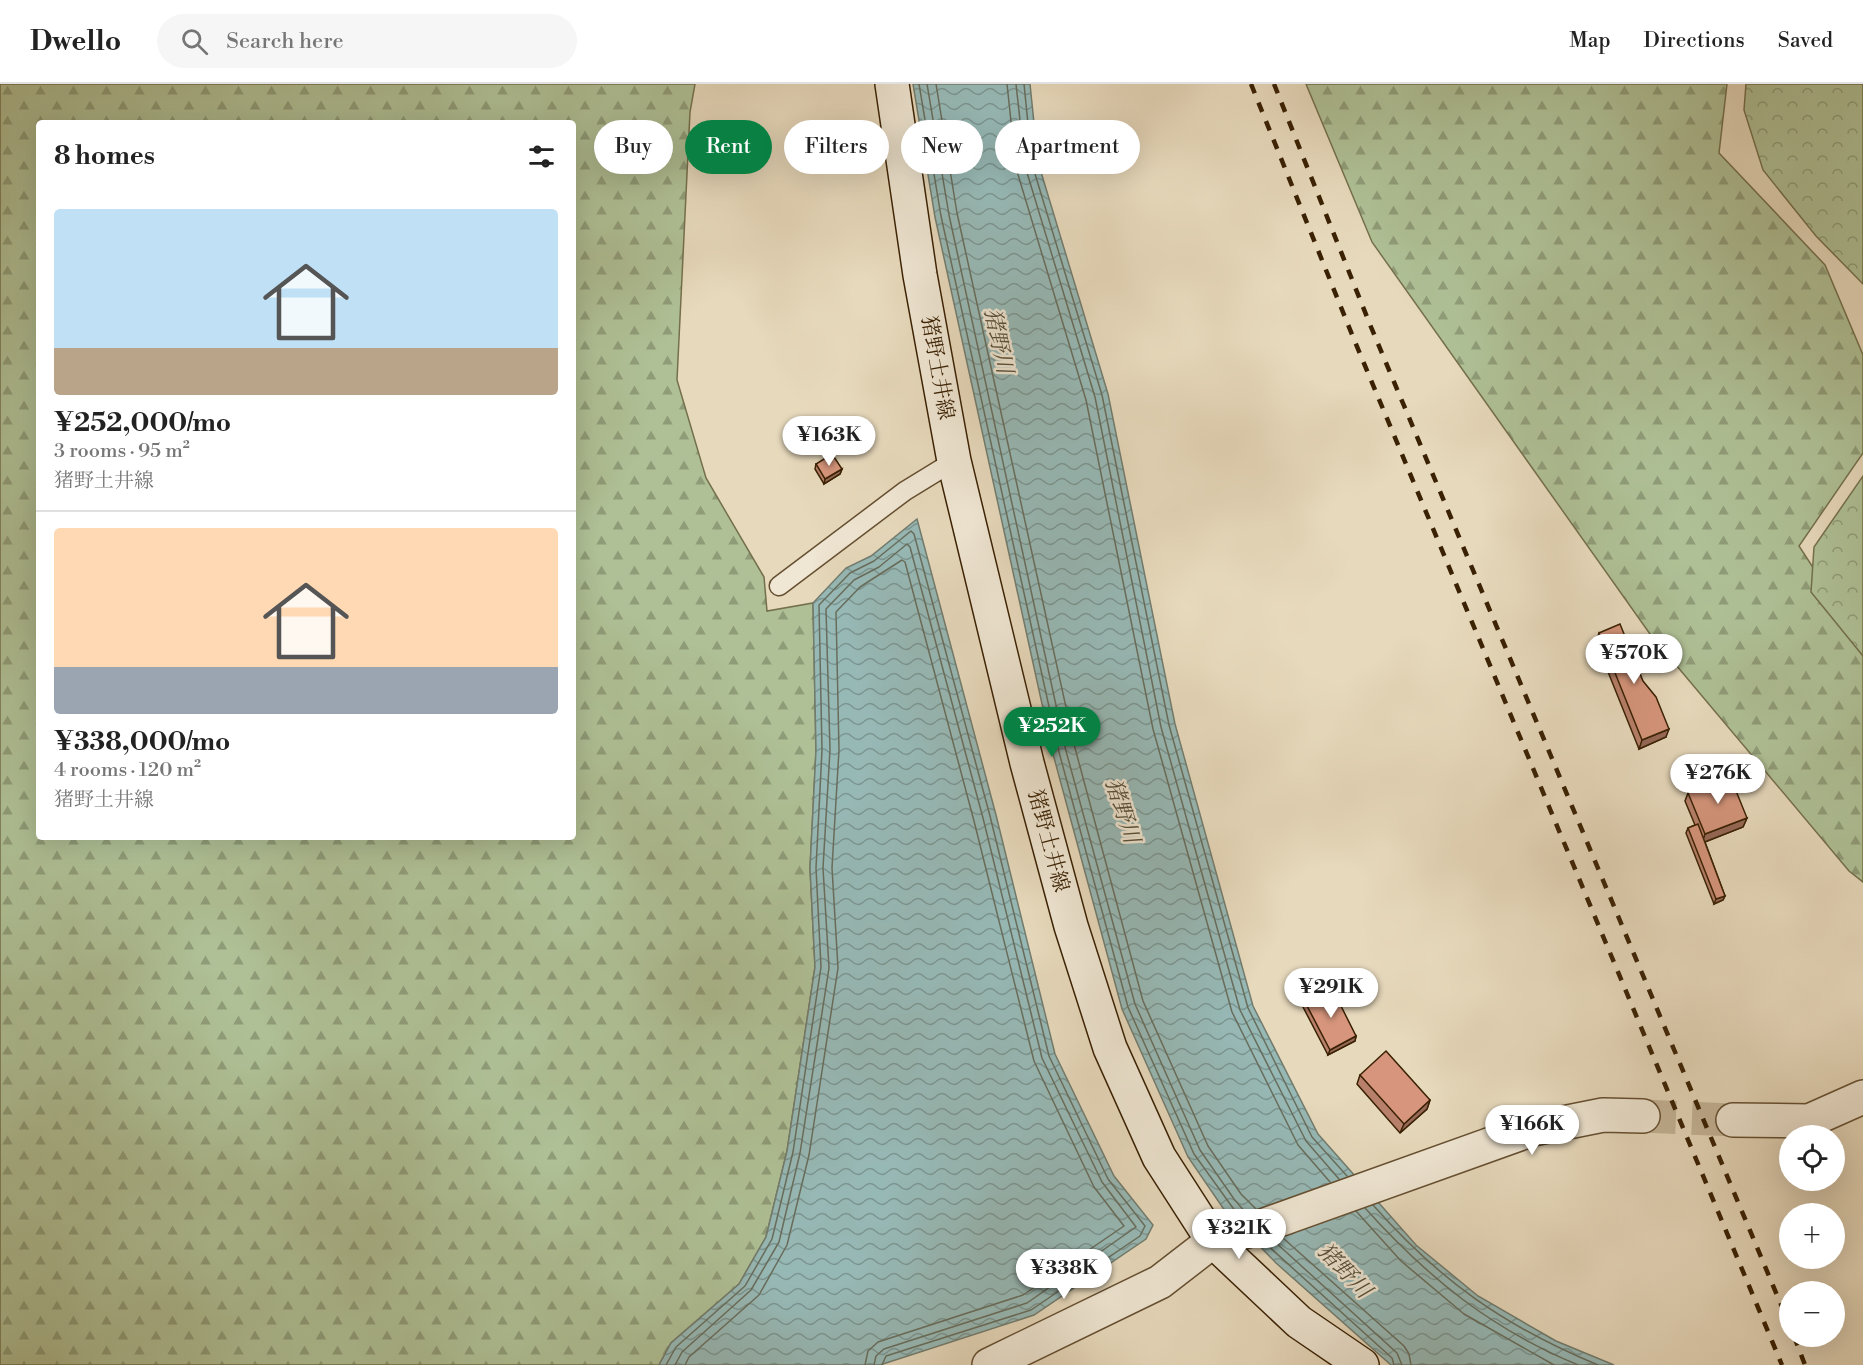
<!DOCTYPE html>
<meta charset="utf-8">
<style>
:root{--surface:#fff;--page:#f6f6f6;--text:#222;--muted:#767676;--line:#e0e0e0;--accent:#0b8043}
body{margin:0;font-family:"Libre Bodoni","Noto Serif JP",serif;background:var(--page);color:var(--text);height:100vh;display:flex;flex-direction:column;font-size:22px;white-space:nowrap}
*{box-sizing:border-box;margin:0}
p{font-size:20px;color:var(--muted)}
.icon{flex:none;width:33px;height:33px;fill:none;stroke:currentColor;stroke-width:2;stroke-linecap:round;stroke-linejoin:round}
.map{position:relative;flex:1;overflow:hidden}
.details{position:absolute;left:36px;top:36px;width:540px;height:720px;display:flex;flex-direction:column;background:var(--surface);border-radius:6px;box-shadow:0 6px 24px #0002}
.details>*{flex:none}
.top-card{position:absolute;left:594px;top:36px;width:570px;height:54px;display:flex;gap:12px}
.buttons{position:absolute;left:1779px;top:1041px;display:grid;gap:12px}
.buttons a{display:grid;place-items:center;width:66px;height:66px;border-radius:50%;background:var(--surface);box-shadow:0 6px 24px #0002;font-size:30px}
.price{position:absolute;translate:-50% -51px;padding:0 14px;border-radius:21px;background:#fff;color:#222;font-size:20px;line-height:39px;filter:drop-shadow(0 2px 3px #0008)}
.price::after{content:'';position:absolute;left:50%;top:36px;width:18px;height:14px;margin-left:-9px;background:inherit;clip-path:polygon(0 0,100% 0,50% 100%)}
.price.selected{background:var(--accent);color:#fff}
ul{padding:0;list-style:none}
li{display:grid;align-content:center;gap:12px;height:318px;padding:0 18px}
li+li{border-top:2px solid var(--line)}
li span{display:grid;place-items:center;height:186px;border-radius:6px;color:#555}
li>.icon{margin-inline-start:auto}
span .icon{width:108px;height:108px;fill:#fffc;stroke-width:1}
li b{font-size:26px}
h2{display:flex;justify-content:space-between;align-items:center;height:72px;padding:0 18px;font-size:26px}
.pill{padding:0 21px;border-radius:27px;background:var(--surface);box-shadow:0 6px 24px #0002;font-size:21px;line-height:54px}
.pill.selected{background:var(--accent);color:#fff}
header{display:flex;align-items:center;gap:36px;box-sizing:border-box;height:84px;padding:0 30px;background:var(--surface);border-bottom:2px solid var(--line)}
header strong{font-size:28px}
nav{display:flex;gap:33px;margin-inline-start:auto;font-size:21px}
.search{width:420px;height:54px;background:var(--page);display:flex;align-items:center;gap:15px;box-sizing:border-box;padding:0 21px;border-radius:33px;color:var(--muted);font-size:22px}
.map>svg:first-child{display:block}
.forest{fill:url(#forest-firs);stroke:#74704c;stroke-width:1.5;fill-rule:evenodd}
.park{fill:url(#park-crowns);stroke:#74704c;stroke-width:1.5}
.water{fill:url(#water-waves);stroke:#727c6e;stroke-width:1.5}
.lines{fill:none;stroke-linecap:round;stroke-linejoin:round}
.shore{stroke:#686d5c;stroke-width:1.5}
.tertiary-tunnel{stroke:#c4b497;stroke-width:33;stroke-dasharray:33 16;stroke-linecap:butt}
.service-casing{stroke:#654f31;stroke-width:21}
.tertiary-casing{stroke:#654f31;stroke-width:36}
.secondary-casing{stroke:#3a2103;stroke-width:36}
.service{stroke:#efe6d3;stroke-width:18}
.tertiary{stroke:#efe6d3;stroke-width:33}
.secondary{stroke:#efe6d3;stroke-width:33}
.rail{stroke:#3a2103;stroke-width:4.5;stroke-dasharray:10 10;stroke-linecap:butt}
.wall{fill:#b8806b;stroke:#3a2103;stroke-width:1.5}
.shaded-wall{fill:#966857;stroke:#3a2103;stroke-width:1.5}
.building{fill:#d6957c;stroke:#3a2103;stroke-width:1.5}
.labels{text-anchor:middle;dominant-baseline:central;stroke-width:5;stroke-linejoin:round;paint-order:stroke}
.street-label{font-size:21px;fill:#3a2103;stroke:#efe6d3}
.water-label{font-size:22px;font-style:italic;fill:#564f39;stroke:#efe6d3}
</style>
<header>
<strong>Dwello</strong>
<div class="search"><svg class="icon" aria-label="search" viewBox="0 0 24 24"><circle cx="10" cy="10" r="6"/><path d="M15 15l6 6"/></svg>Search here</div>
<nav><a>Map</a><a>Directions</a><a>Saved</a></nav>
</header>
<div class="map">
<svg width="1863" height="1281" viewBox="0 0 1863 1281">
<defs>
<pattern id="forest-firs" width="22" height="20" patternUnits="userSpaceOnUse" patternTransform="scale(1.5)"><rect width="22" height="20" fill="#afc096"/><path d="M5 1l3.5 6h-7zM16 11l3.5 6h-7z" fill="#8f9c78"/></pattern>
<pattern id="park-crowns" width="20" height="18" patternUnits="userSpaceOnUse" patternTransform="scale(1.5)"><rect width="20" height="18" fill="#afc096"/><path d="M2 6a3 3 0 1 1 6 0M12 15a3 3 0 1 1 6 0" fill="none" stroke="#8f9c78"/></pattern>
<pattern id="water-waves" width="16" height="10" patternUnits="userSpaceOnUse" patternTransform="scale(1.5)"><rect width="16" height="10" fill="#97b9b6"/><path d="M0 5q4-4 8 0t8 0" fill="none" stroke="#7c9692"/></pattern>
</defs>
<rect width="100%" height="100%" fill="#e7d9bc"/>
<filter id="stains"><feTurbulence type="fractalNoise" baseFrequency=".00333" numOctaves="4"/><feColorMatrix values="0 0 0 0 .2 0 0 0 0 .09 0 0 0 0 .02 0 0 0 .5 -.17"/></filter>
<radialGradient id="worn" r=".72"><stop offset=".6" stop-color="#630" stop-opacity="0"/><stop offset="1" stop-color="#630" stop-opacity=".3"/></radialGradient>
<g class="forest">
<path d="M0 0H695L690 28 677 296 706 394 764 493 767 527 813 519 816 666 810 784 815 883 787 1067 766 1153 739 1200 671 1259 659 1281H0ZM39 39H573V753H39Z"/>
<polygon points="1306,0 1727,0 1719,69 1825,181 1863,271 1863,369 1799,462 1863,560 1863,798 1849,787 1650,550 1372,158"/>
</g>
<g class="park">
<polygon points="1746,0 1863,0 1863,200 1816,152 1763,86 1744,26"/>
<polygon points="1863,392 1863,572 1811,508 1814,463"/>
</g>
<g class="water">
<polygon points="913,0 1030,0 1038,78 1108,310 1175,640 1253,922 1318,1050 1416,1161 1478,1212 1556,1257 1614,1281 1391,1281 1276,1179 1223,1124 1188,1073 1122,925 1053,670 935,133"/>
<polygon points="917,435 996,731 1055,970 1114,1092 1153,1141 1146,1155 1034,1231 880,1281 659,1281 671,1259 739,1200 766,1153 787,1067 815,883 810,784 816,666 813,519 846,484 871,472"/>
</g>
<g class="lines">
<g class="shore">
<polyline points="919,0 941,132 1059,668 1128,923 1194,1070 1238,1131"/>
<polyline points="927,0 949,131 1066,667 1135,920 1200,1066 1234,1115 1246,1129"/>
<polyline points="936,0 957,129 1075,664 1143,917 1208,1062 1241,1110 1256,1125"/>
<polyline points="1007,0 1016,84 1086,316 1153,645 1232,928 1298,1061 1330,1098"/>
<polyline points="1016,0 1025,82 1095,313 1161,643 1240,926 1306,1057 1339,1095"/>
<polyline points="1024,0 1032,80 1102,311 1169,641 1248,924 1312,1053 1347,1092"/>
<path d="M1373 1121C1440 1197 1504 1242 1598 1281"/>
<path d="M1365 1124C1428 1194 1491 1245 1578 1281"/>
<polyline points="1356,1127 1401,1177 1464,1230 1554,1281"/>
<polyline points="1283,1154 1404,1262 1409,1270 1411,1281"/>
<polyline points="1274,1157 1397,1269 1402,1281"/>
<polyline points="1266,1160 1392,1274 1394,1281"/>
<polyline points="666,1281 676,1263 745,1202 772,1155 793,1068 821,883 816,784 822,666 819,521 850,489 874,477 911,447 914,450 990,732 1049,972 1108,1095 1145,1142 1140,1152 1031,1226 886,1272 882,1281"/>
<polyline points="675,1281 682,1268 751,1206 779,1158 800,1069 829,884 823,784 830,666 826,525 854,496 879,483 907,460 910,463 983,734 1042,974 1102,1098 1136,1143 1027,1219 884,1265 876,1272 874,1281"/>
<polyline points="685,1281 689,1273 759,1211 787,1161 809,1071 838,884 832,784 839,666 836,528 860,503 902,476 905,478 974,737 1034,977 1094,1103 1124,1142 1023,1211 878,1258 868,1267 865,1281"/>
</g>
<polyline class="tertiary-tunnel" points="1643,1032 1733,1036"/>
<defs>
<polyline id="service" points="779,502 905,407 954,377"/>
<g id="tertiary">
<polyline points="1733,1036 1809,1037 1863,1013"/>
<polyline points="989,1281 1160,1198 1213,1157 1251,1146 1533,1045 1603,1031 1643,1032"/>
</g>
<polyline id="secondary" points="892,0 920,191 954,377 1027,679 1071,842 1110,964 1159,1073 1213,1157 1299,1238 1362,1281"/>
</defs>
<use href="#service" class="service-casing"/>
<use href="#tertiary" class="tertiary-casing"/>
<use href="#secondary" class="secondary-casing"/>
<use href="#service" class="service"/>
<use href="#tertiary" class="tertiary"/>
<use href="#secondary" class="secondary"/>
<g class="rail">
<polyline points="1251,0 1353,253 1782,1281"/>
<polyline points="1274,0 1371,243 1790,1242"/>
<polyline points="1794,1252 1805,1281"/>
</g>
</g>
<g class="wall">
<polygon points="816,380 842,385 840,390 824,400 815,385"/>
<polygon points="1599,549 1666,653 1639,665 1596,558"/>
<polygon points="1688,709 1747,734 1743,743 1705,758 1725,812 1723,816 1714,820 1686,749 1688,744 1695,741 1685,717"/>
<polygon points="1305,918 1356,952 1355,957 1328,971 1303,923"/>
<polygon points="1360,991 1430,1016 1427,1025 1400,1049 1357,1000"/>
</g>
<g class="shaded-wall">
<polygon points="842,385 840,390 824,400 825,395"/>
<polygon points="1669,645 1666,653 1639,665 1642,656"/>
<polygon points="1747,734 1743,743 1702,759 1705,750"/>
<polygon points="1725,812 1723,816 1714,820 1716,815"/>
<polygon points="1356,952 1355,957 1328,971 1330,966"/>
<polygon points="1430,1016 1427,1025 1400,1049 1404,1040"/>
</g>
<g class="building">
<polygon points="832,370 842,385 825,395 816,380"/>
<polygon points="1620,540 1643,597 1656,613 1669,645 1642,656 1599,549"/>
<polygon points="1730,692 1747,734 1705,750 1688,709"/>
<polygon points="1698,740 1725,812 1716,815 1688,744"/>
<polygon points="1332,904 1356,952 1330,966 1305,918"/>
<polygon points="1386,967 1430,1016 1404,1040 1360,991"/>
</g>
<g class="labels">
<g class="street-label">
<text transform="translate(937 284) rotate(80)">猪野土井線</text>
<text transform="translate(1048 757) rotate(75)">猪野土井線</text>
</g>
<g class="water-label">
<text transform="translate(998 257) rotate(78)">猪野川</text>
<text transform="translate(1122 727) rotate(72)">猪野川</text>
<text transform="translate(1344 1187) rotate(46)">猪野川</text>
</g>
</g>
<rect width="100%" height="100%" filter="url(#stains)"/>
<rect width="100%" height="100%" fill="url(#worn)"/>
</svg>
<div class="buttons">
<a><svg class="icon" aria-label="locate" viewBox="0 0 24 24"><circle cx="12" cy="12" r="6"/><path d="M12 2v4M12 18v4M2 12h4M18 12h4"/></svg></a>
<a>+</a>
<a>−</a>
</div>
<b class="price" style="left:829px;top:383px">¥163K</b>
<b class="price" style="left:1634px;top:601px">¥570K</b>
<b class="price selected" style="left:1052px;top:674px">¥252K</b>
<b class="price" style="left:1718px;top:721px">¥276K</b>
<b class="price" style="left:1331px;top:935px">¥291K</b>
<b class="price" style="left:1532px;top:1072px">¥166K</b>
<b class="price" style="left:1239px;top:1176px">¥321K</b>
<b class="price" style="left:1064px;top:1216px">¥338K</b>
<div class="top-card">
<a class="pill">Buy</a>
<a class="pill selected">Rent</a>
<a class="pill">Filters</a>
<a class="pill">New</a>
<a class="pill">Apartment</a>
</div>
<section class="details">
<h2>8 homes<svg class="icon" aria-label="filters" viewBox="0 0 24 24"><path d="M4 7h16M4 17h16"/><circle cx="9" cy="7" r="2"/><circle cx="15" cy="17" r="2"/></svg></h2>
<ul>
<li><span style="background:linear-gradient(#bfe0f5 75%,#b9a48a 0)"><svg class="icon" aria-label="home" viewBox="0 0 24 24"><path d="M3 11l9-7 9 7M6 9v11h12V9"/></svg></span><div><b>¥252,000/mo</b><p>3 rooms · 95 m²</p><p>猪野土井線</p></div></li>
<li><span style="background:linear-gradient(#ffd9b3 75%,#9aa5b1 0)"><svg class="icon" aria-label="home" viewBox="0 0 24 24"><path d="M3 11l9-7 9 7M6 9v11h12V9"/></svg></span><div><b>¥338,000/mo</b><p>4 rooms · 120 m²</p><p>猪野土井線</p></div></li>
</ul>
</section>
</div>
